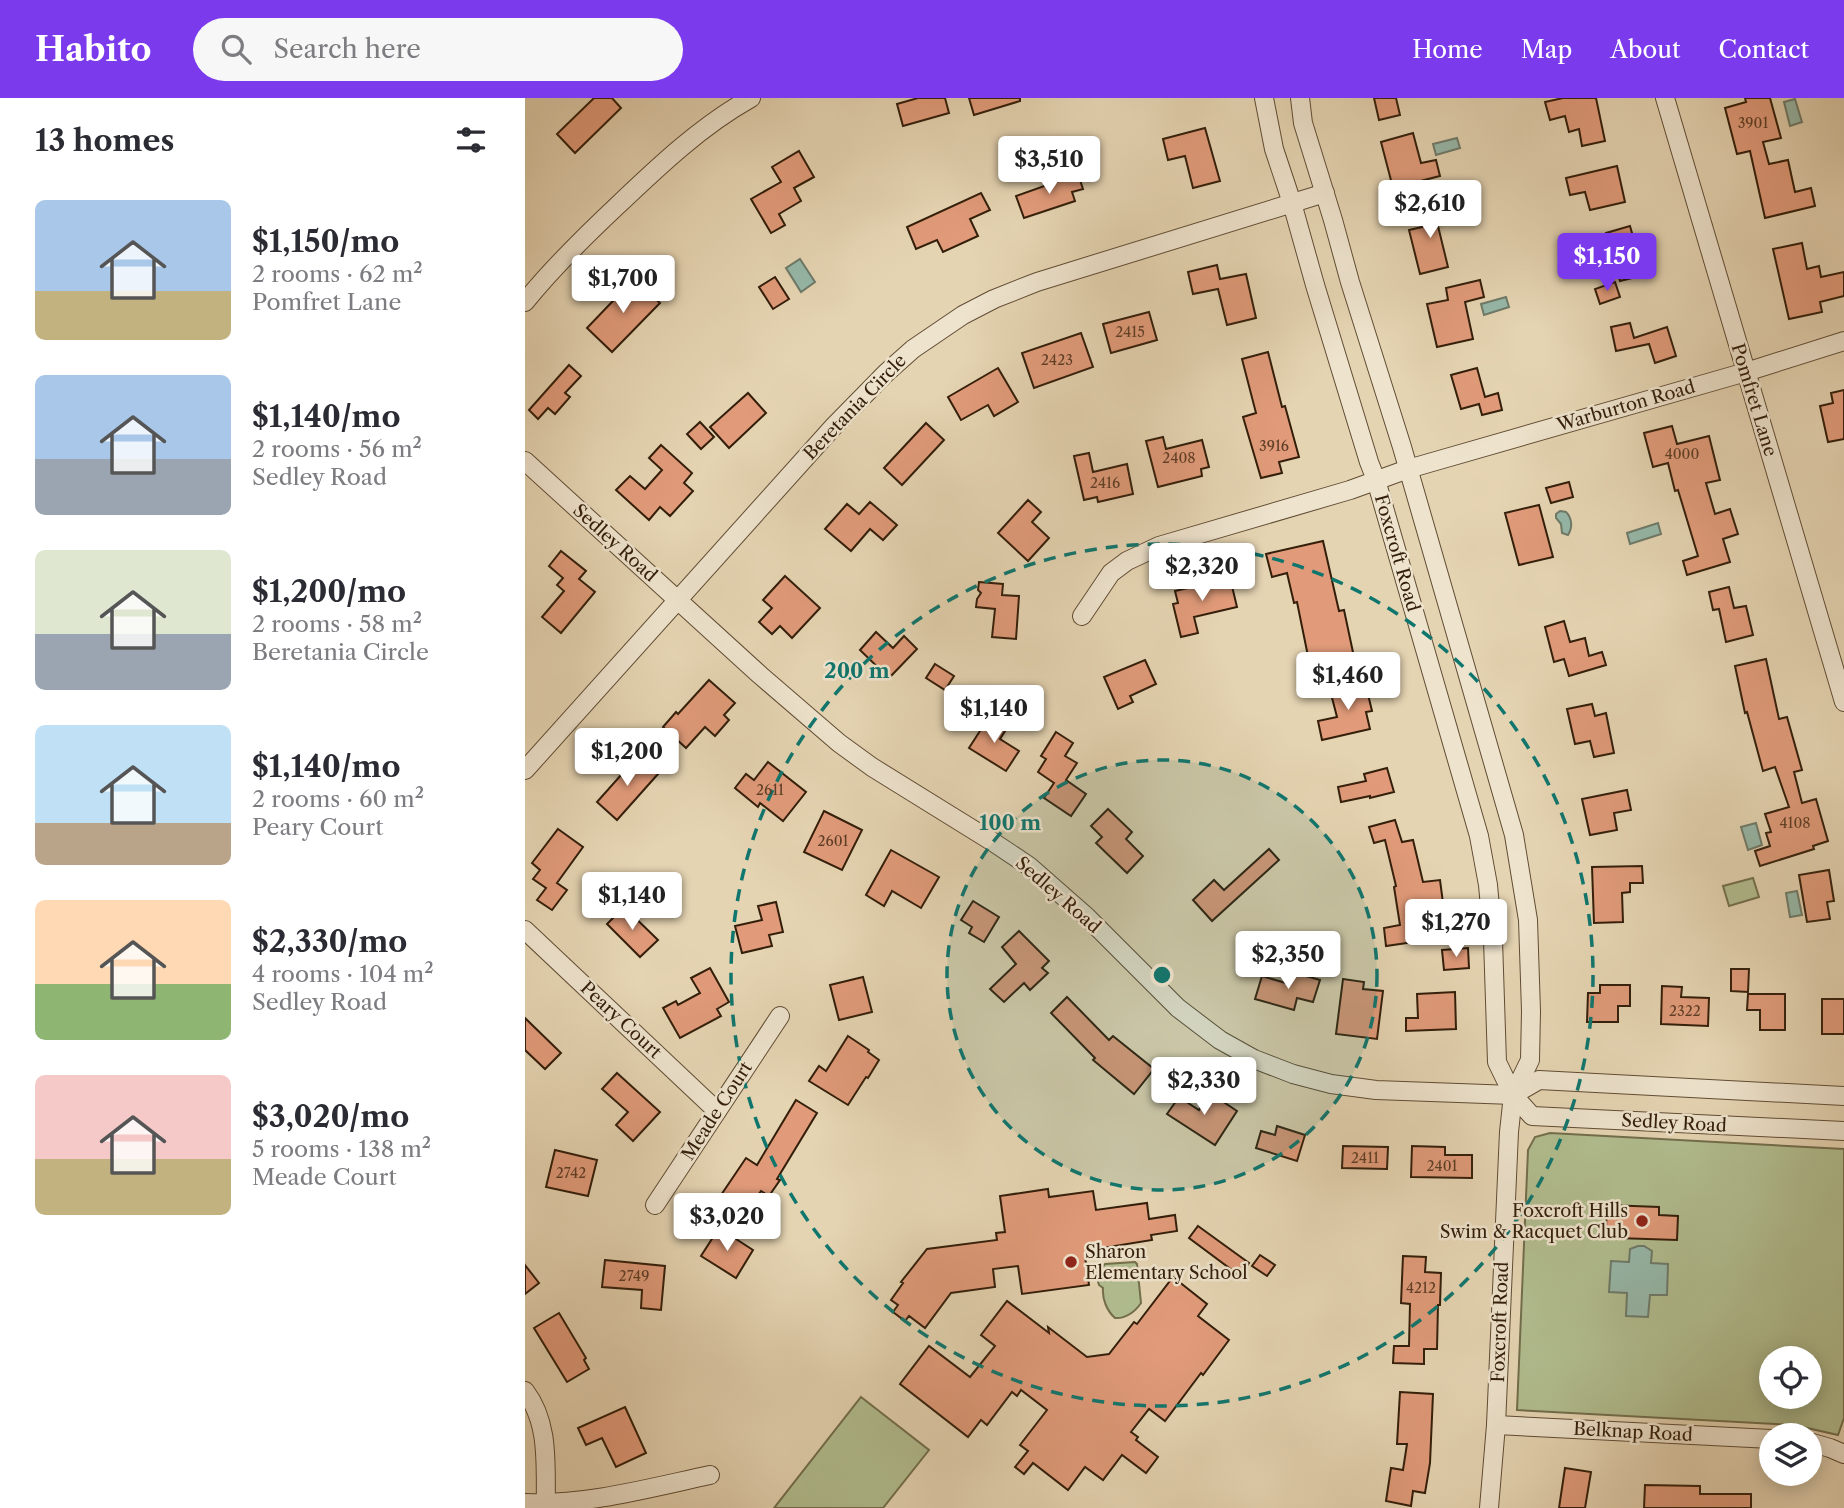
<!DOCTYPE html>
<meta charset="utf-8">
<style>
:root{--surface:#fff;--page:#f7f7f7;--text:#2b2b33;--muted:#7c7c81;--accent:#7c3aed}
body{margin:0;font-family:"Libre Caslon Text",serif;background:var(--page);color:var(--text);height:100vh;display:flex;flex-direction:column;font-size:26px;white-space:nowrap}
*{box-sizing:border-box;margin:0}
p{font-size:23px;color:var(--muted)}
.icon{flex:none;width:38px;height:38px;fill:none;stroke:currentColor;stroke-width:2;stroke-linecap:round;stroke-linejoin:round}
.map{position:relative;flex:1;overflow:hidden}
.drawer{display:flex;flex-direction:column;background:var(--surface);width:525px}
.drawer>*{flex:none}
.buttons{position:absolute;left:1234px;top:1248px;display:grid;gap:14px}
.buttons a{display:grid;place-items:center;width:63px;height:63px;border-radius:50%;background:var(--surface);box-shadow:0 4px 18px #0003;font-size:35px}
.price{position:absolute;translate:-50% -60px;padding:0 16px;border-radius:7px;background:#fff;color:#222;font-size:23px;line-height:46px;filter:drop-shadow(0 2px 4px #0008)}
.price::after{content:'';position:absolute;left:50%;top:42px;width:21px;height:16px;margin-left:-10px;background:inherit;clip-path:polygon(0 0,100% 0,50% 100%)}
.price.current{background:var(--accent);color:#fff}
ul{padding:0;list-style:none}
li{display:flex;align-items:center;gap:21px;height:175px;padding:0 35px}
li span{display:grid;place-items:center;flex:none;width:196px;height:140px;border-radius:10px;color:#555}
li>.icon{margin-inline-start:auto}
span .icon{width:84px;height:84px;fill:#fffc;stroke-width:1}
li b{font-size:30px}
h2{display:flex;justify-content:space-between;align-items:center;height:84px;padding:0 35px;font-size:30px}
header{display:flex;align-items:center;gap:42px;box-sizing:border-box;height:98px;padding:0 35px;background:var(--accent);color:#fff}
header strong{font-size:33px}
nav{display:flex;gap:38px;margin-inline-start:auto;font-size:24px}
.search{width:490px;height:63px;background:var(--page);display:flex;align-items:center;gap:18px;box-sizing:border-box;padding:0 24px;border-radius:38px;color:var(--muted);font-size:26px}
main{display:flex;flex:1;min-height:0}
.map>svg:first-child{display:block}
.green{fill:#b1bd8f;stroke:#726e4c;stroke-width:2;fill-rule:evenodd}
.water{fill:#96b8a9;stroke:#6e7a69;stroke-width:2}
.building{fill:#e19b7a;stroke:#331e0a;stroke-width:2}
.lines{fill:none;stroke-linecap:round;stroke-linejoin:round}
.minor-casing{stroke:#604c34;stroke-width:20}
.minor{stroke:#eee3cd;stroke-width:18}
.ring{fill:none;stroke:#0f766e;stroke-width:3.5;stroke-dasharray:12 9}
.poi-dot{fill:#8f2418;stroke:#eee3cd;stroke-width:2.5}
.labels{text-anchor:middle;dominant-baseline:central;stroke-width:5;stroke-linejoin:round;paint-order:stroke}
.number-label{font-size:14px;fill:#5e3d26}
.street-label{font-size:18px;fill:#331e0a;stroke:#eee3cd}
.poi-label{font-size:18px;fill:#331e0a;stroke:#eee3cd;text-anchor:end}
.centre{fill:#0f766e;stroke:#eee3cd;stroke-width:3.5}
.ring-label{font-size:21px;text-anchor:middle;font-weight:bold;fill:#0f766e;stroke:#eee3cd;stroke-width:5;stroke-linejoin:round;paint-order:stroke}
</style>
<header>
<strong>Habito</strong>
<div class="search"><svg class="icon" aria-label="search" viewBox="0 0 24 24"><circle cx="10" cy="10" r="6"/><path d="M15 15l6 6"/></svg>Search here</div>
<nav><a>Home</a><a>Map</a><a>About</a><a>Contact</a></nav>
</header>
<main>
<section class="drawer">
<h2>13 homes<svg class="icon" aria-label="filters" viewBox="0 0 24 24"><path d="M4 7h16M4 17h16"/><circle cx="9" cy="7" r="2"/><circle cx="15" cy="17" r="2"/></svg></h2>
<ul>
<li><span style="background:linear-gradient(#a9c7e8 65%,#c2b280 0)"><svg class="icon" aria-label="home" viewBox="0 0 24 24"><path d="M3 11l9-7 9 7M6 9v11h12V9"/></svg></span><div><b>$1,150/mo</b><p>2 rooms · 62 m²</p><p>Pomfret Lane</p></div></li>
<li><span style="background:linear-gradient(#a9c7e8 60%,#9aa5b1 0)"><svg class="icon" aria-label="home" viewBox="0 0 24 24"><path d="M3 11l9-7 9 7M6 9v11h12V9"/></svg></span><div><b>$1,140/mo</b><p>2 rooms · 56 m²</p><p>Sedley Road</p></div></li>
<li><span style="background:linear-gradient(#dfe7d0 60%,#9aa5b1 0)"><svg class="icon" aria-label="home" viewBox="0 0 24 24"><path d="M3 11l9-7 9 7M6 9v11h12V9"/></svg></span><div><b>$1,200/mo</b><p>2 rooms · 58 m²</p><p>Beretania Circle</p></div></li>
<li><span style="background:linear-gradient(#bfe0f5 70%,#b9a48a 0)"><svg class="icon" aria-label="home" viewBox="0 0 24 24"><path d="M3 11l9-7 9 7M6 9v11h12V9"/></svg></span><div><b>$1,140/mo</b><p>2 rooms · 60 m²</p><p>Peary Court</p></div></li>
<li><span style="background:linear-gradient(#ffd9b3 60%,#8fb573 0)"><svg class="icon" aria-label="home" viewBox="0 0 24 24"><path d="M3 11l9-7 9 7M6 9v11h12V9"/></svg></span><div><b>$2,330/mo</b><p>4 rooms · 104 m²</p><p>Sedley Road</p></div></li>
<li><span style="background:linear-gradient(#f6c9c9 60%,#c2b280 0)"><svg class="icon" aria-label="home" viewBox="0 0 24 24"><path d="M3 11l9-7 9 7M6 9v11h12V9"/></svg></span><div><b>$3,020/mo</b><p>5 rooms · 138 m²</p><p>Meade Court</p></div></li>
</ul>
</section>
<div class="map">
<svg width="1319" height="1410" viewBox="0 0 1319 1410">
<rect width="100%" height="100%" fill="#e5d4b2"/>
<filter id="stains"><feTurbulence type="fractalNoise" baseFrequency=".00286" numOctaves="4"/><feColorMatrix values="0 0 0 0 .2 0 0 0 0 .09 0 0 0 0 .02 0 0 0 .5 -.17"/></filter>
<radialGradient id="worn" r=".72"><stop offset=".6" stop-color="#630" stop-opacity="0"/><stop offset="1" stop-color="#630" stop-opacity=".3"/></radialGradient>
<g class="green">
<polygon points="1228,780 1234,799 1204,808 1198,788"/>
<path d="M1025 1035 1319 1051V1320L1313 1337 1269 1327 992 1312 1003 1052 1010 1039ZM1246 1260H1284V1298H1246Z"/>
<path d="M610 1164 612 1166 616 1205C610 1214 600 1221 590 1220 582 1213 577 1201 578 1190L574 1187 571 1176 580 1166Z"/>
<polygon points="336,1299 404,1352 358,1410 249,1410"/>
</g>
<g class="water">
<polygon points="1270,1 1277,24 1265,28 1259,4"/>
<polygon points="932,40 935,50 911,57 908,46"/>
<polygon points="275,161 290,184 276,194 261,170"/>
<polygon points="981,199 984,209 959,217 956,206"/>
<path d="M1035 413 1041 414C1047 420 1048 429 1043 437L1037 435 1036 426 1031 420V416Z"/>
<polygon points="1133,425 1136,436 1105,446 1102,435"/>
<polygon points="1231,725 1237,747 1223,752 1216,729"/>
<polygon points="1272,793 1277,817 1265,819 1261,795"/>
<polygon points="1113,1148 1119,1148 1127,1153 1126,1165 1143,1166 1142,1197 1125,1197 1123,1219 1101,1218 1102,1195 1084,1194 1086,1163 1104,1164 1105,1151"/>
</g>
<g class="building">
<polygon points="69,0 87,0 96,10 50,55 32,36"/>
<polygon points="393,0 420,0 424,15 378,28 372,6"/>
<polygon points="444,0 495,0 495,3 449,17"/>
<polygon points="849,0 871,0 875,17 854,22"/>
<polygon points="1038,0 1071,0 1080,43 1057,48 1054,31 1044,34 1040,18 1025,22 1020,4"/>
<polygon points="1220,0 1245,0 1256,40 1238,44 1244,66 1263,62 1270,94 1286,90 1290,108 1240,120 1225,53 1212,56 1200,10 1221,4"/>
<polygon points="680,30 695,83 668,90 660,58 643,62 638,41"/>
<polygon points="888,35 896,65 911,62 915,78 868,90 856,44"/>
<polygon points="274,53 289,79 269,90 276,103 254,116 260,127 246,135 226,101 256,84 247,69"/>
<polygon points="1092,68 1100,104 1065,112 1060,94 1045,97 1041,80"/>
<polygon points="553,76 558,91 547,94 550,103 499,120 491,98"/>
<polygon points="456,95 465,112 445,121 453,138 418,154 412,142 391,151 382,129"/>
<polygon points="919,106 923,122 912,124 923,169 895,176 884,132 897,129 893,113"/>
<polygon points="1105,128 1115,163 1107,166 1111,179 1095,183 1081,135"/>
<polygon points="1277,145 1282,171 1294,168 1296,179 1319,174 1319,198 1295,204 1297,214 1264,221 1248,151"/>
<polygon points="692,167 695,181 721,176 731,220 702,227 693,191 668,196 663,174"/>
<polygon points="250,179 264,201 248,211 234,189"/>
<polygon points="109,181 135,205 87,254 62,230"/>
<polygon points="955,182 959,199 940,204 948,241 912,249 902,206 923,202 921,190"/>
<polygon points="1090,184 1095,199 1075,206 1070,191"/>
<polygon points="624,214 632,242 586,255 578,226"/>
<polygon points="1105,225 1109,240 1142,229 1151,258 1130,265 1124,246 1091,253 1086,229"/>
<polygon points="556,235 568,269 509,290 497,255"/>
<polygon points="743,254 757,309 760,308 774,359 754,364 757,375 736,380 718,319 731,315 717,261"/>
<polygon points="44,267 56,278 40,295 45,299 30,316 23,310 13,321 4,312"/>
<polygon points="473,270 493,304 469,318 463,307 436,322 423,299"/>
<polygon points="952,270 960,299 973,295 977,312 957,317 954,306 936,311 926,277"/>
<polygon points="1319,292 1319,341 1303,344 1295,308 1308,305 1306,295"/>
<polygon points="223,295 241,315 204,350 185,329"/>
<polygon points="175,324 189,339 176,351 162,336"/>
<polygon points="401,325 419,342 377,387 359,370"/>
<polygon points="1147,328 1152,346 1184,338 1195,382 1181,385 1190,416 1205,411 1213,436 1198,441 1205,464 1162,477 1158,463 1173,458 1153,392 1150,393 1143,365 1128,369 1119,335"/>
<polygon points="638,339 641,351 677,342 684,369 676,371 677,378 633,389 621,343"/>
<polygon points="136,347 167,375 159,385 168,393 145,418 135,409 124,422 91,392 105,378 120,391 137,372 124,360"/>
<polygon points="564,355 568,374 602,366 608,396 573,404 572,399 559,402 549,358"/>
<polygon points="1044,384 1048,399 1026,405 1021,390"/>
<polygon points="503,402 516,414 507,424 524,440 503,463 473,435"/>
<polygon points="345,404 372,427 358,442 345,431 326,453 300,431 322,406 334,416"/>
<polygon points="1014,407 1028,459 994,467 980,415"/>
<polygon points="798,443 814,513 819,512 829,559 785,568 772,504 769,505 762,475 747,479 741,456"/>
<polygon points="36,453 61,473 54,481 70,494 36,535 17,519 39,493 32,487 38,480 24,468"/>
<polygon points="260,478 295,510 267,540 255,528 247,536 234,524 247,510 238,502"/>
<polygon points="705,480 712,509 669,519 673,535 656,539 648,506 653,505 650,493"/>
<polygon points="454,484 478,486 477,497 494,498 491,541 467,539 470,511 451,509 452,501 456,495 453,492"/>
<polygon points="1204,489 1209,510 1221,508 1228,537 1201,544 1194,511 1188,512 1184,494"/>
<polygon points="1039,523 1045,544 1060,540 1064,558 1077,554 1081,567 1044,578 1039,561 1029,564 1020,529"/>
<polygon points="351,534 368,550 379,538 392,551 364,580 335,552"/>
<polygon points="1241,561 1254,621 1262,619 1277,672 1269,674 1277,705 1291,701 1303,743 1288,748 1289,751 1235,768 1230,753 1245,748 1241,735 1246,734 1240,716 1264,709 1250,669 1238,673 1222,614 1220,615 1210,568"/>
<polygon points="620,562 631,586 605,598 608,604 593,611 579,579"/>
<polygon points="410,566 429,578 420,592 401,580"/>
<polygon points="184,582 210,605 199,617 204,622 190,638 180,629 161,650 138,629 151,614 153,616"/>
<polygon points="840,584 847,613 841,614 845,631 797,642 793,623 812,619 805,592"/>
<polygon points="1067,606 1070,618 1081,615 1089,655 1069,659 1065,643 1050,646 1042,611"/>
<polygon points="464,619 482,630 475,641 494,653 481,673 444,650"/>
<polygon points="531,634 548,645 540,658 552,665 541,682 561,696 546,718 519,700 529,685 513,674 521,661 516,658"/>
<polygon points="113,658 133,676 92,722 72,704"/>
<polygon points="243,664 281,694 258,723 235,705 233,709 210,690 221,676 229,682"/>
<polygon points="862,670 869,694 845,700 845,698 816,704 813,689 841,683 839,676"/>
<polygon points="1102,692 1106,712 1089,715 1092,732 1065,737 1057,701"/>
<polygon points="583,711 607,734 601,741 618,758 602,775 571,745 577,739 566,728"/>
<polygon points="299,713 337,732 317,772 279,754"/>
<polygon points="870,722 877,744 888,742 898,784 915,782 918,805 926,804 928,818 914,820 915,828 887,832 889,844 861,848 859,830 875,827 869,789 871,788 860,742 849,745 844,729"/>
<polygon points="33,731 58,749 32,785 42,792 27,812 12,802 21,790 8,781 15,772 7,765"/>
<polygon points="744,751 754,762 687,823 668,802 689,782 699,792"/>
<polygon points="366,752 414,779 396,810 367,793 359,808 341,797"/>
<polygon points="1117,768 1118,785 1105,785 1105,794 1097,795 1098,824 1069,825 1067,769"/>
<polygon points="1304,772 1309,803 1302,804 1305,821 1282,824 1274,777"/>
<polygon points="448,803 474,819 459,844 444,835 447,829 436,822"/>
<polygon points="251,804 258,834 244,837 247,848 217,855 210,828 237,822 233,808"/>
<polygon points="99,809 133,842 115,859 82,826"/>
<polygon points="494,833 524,863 517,870 523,875 505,892 499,885 479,904 465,891 491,866 477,849"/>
<polygon points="943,850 944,870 919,872 917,852"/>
<polygon points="185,870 204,904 192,911 196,918 155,940 138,910 151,903 153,907 175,895 166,880"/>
<polygon points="1206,871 1224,871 1223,894 1206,893"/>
<polygon points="767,874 795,882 788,904 772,900 769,912 730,901 737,878 764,886"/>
<polygon points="338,879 347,914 314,922 305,887"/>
<polygon points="818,881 839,884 838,891 858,893 852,941 811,936"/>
<polygon points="1075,887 1105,887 1105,908 1093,908 1093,924 1062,924 1063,895 1075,895"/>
<polygon points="1137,888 1157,889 1156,899 1184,900 1183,928 1136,926"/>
<polygon points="930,894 931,931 881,933 881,920 893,920 892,896"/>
<polygon points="1223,896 1260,896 1260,932 1235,932 1235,912 1222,912"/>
<polygon points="542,899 584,942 588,938 629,971 609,996 568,962 570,960 526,915"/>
<rect x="1297" y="901" width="22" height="35"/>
<polygon points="0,920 36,955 20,971 0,952"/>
<polygon points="323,938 344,952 343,954 354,962 343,980 341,979 323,1007 284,983 294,968 301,973"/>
<polygon points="92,975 135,1014 108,1043 91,1027 103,1014 77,991"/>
<polygon points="685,995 712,1013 690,1047 642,1016 654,999 674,1012"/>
<polygon points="271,1002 292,1015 252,1081 255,1082 244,1098 236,1093 217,1120 192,1103 221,1060 232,1067"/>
<polygon points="752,1028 780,1037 772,1063 731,1050 736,1033 750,1037"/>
<polygon points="818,1048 863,1049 862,1071 817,1070"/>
<polygon points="887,1048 920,1049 920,1057 947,1057 947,1080 886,1079"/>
<polygon points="30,1052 72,1062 63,1098 21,1089"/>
<polygon points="523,1091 524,1099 568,1093 571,1112 622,1105 624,1121 650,1117 652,1133 626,1137 627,1142 565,1152 566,1157 560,1158 564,1187 497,1196 493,1168 468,1171 470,1189 426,1195 400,1230 384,1218 380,1223 368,1214 373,1207 366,1202 378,1185 376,1184 402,1151 472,1142 471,1135 480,1134 475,1098"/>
<polygon points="1082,1107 1134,1109 1134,1117 1153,1118 1152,1142 1092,1140 1092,1129 1081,1129"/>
<polygon points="673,1128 724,1165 715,1178 664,1140"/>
<polygon points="194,1130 228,1152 211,1180 176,1158"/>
<polygon points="735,1157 750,1167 742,1178 727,1168"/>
<polygon points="878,1158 901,1159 900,1174 916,1175 915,1207 913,1207 912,1251 899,1251 899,1266 868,1265 869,1248 884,1248 885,1206 876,1205"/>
<polygon points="80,1162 140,1168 136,1212 116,1210 117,1192 77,1189"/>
<polygon points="0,1167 14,1185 0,1196"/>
<polygon points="648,1179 682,1206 673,1218 704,1242 678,1277 676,1275 640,1323 624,1311 606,1334 613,1339 611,1342 633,1359 621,1375 597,1357 578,1382 560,1369 543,1392 508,1365 499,1376 490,1369 503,1353 495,1347 522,1312 496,1292 492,1298 487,1294 462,1327 456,1322 443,1339 375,1286 404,1248 445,1279 470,1248 456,1237 482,1203 524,1235 523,1229 562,1259 584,1256 609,1224 612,1226"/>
<polygon points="34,1215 61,1260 59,1262 64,1271 42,1284 9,1230"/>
<polygon points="875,1294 908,1296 905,1365 900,1395 888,1393 886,1408 861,1403 866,1370 878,1372 882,1346 872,1346"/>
<polygon points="100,1309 121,1355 91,1369 77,1340 61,1347 53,1330"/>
<polygon points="1040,1370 1066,1374 1060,1410 1034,1410"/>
<polygon points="1120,1387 1175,1388 1175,1396 1226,1396 1226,1410 1119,1410"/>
</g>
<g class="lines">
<defs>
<g id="minor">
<polyline points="739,0 749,51 767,105 790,187 844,364 851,382 954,738 963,787 968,842 972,964 988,997 1007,1018 1319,1033"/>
<polyline points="775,0 778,25 808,122 825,184 877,349 989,737 1003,822 1006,913 1005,962 988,997 984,1034 971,1327 964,1410"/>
<polyline points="1140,0 1319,604"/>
<path d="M0 204C28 169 60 138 93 107 134 68 176 28 226 0"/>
<polyline points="0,363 235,577 314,645 347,669 468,744 504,768 562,819 653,910 695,942 729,961 768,976 806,986 851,992 988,997 1014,982 1319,998"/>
<polyline points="557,518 586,475 602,463 634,448 825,392 883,371 1221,274 1319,243"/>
<polyline points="0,672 309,328 361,275 388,251 438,217 469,201 512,184 800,95"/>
<polyline points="0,832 192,1013"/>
<polyline points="130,1107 255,918"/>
<path d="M0 1293C25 1326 20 1367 21 1406"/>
<polyline points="971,1327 1246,1341"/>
<polyline points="1284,1344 1305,1350 1319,1356"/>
<path d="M0 1405C63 1407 124 1390 185 1377"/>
</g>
</defs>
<use href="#minor" class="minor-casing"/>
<use href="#minor" class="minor"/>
</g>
<circle cx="637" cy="877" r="215" fill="#0f766e" fill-opacity=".12"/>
<g class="ring">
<circle cx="637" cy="877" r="215"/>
<circle cx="637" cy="877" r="431"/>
</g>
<g class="poi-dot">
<circle cx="1117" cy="1123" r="7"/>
<circle cx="546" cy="1164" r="7"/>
</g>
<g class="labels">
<g class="number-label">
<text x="1228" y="25">3901</text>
<text x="605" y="234">2415</text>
<text x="532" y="262">2423</text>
<text x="749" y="348">3916</text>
<text x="1157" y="356">4000</text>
<text x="654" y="360">2408</text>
<text x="580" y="385">2416</text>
<text x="245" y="692">2611</text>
<text x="1270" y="725">4108</text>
<text x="308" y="743">2601</text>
<text x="1160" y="913">2322</text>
<text x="840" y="1060">2411</text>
<text x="917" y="1068">2401</text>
<text x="46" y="1075">2742</text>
<text x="109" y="1178">2749</text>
<text x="896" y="1190">4212</text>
</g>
<g class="street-label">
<text transform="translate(1229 302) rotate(73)">Pomfret Lane</text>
<text transform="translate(1101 308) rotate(-16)">Warburton Road</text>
<text transform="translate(330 309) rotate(-46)">Beretania Circle</text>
<text transform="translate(90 445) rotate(42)">Sedley Road</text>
<text transform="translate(872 455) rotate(74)">Foxcroft Road</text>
<text transform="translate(533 797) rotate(41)">Sedley Road</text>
<text transform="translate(96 922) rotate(43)">Peary Court</text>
<text transform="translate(192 1013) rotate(-57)">Meade Court</text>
<text transform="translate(1149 1025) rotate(3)">Sedley Road</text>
<text transform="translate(975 1224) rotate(-88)">Foxcroft Road</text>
<text transform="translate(1108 1334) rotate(3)">Belknap Road</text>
</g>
<g class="poi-label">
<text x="1103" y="1113">Foxcroft Hills<tspan x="1103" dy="21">Swim &amp; Racquet Club</tspan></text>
<text x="560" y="1154" text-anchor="start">Sharon<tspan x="560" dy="21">Elementary School</tspan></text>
</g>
</g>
<circle cx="637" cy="877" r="10" class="centre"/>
<g class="ring-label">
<text x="332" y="580">200 m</text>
<text x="485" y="732">100 m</text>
</g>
<rect width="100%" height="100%" filter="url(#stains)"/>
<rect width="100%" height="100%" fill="url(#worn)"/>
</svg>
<div class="buttons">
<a><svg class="icon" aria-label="locate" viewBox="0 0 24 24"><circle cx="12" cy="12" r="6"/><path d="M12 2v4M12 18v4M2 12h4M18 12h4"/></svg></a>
<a><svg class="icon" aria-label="layers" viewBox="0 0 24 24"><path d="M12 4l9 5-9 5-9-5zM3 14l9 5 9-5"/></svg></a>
</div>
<b class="price" style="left:524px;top:98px">$3,510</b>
<b class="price" style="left:905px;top:142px">$2,610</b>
<b class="price current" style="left:1082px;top:195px">$1,150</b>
<b class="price" style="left:98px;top:217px">$1,700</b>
<b class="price" style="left:677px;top:505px">$2,320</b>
<b class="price" style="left:823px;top:614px">$1,460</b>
<b class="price" style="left:469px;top:647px">$1,140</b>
<b class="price" style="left:102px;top:690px">$1,200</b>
<b class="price" style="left:107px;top:834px">$1,140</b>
<b class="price" style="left:931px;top:861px">$1,270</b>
<b class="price" style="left:763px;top:893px">$2,350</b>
<b class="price" style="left:679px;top:1019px">$2,330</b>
<b class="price" style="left:202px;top:1155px">$3,020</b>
</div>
</main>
